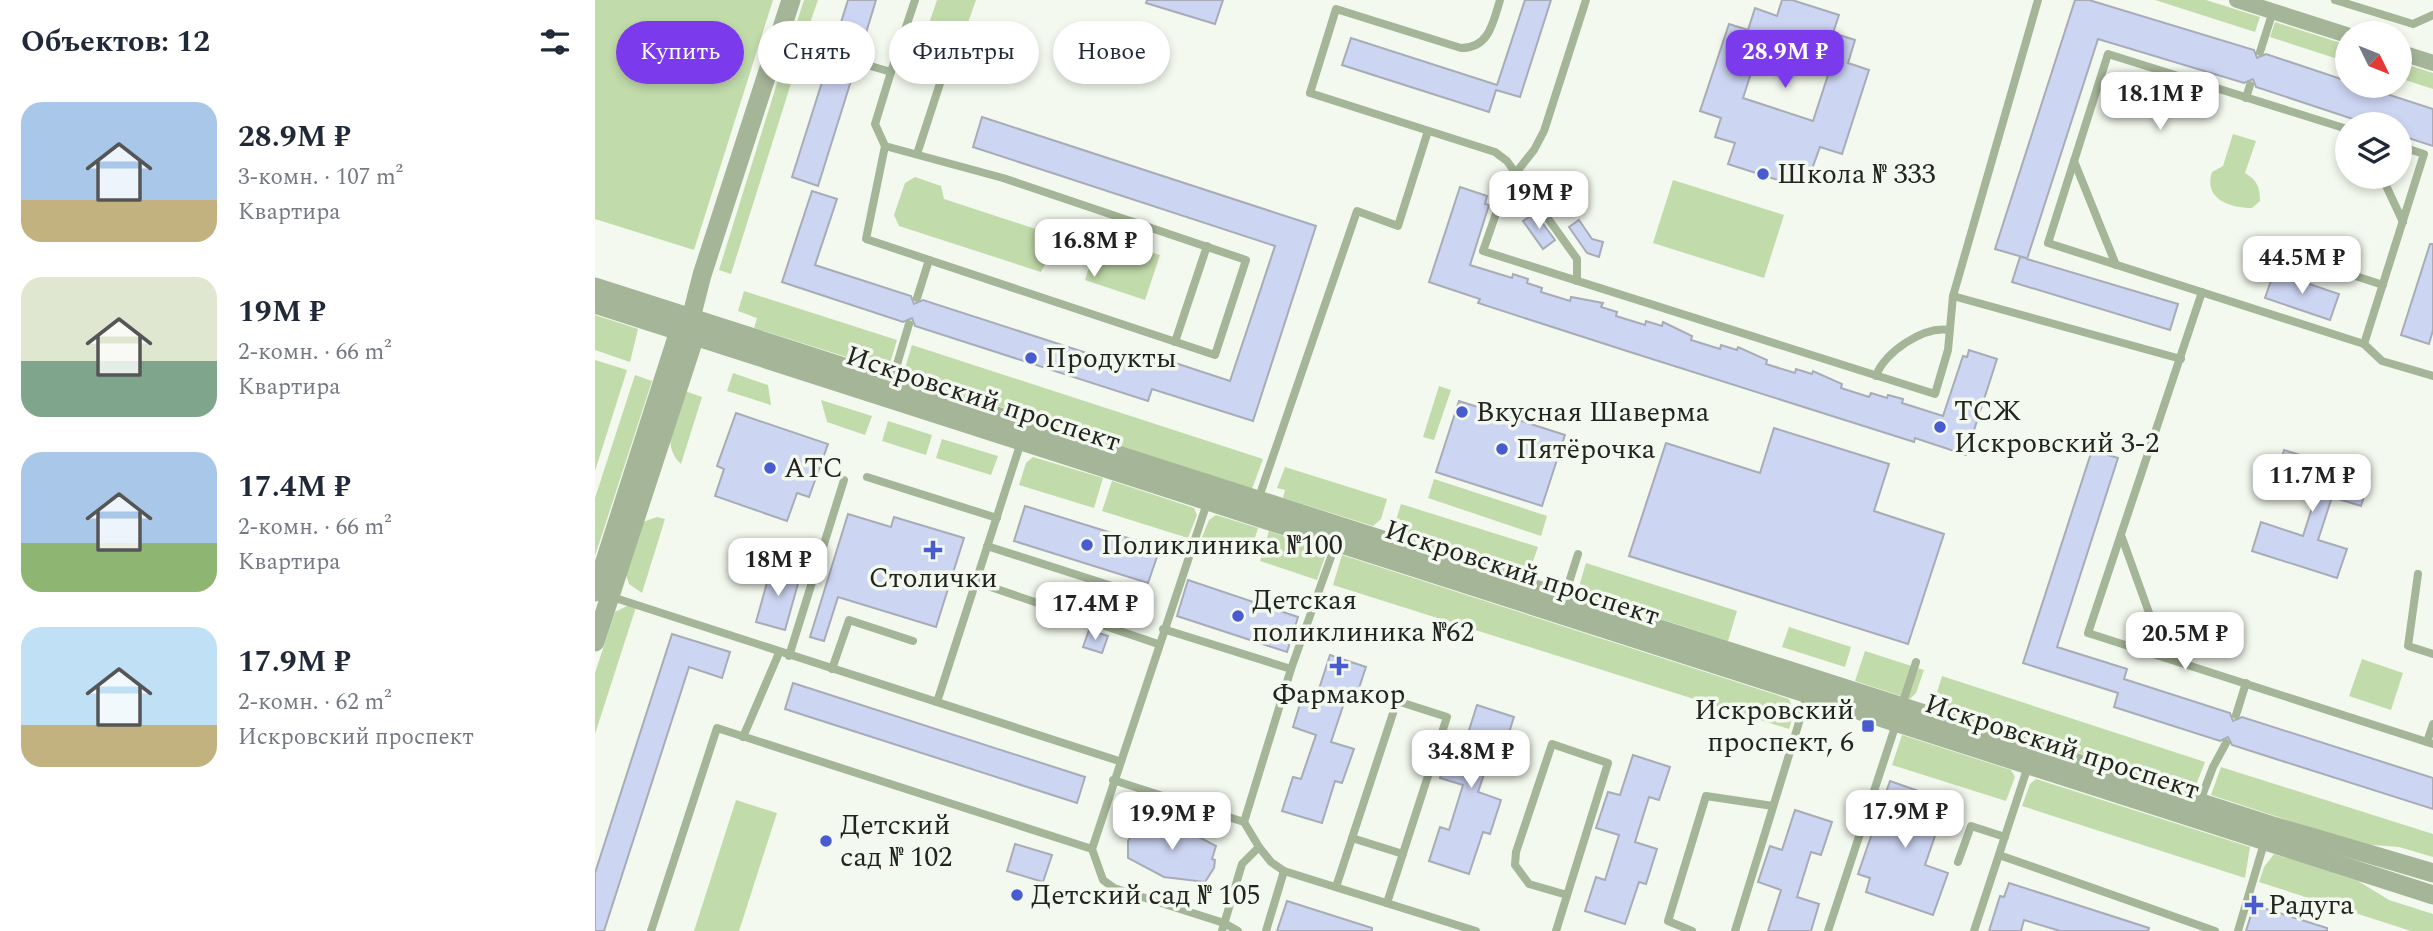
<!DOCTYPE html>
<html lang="ru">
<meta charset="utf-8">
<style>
:root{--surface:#fff;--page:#f6f6f7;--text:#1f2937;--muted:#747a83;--accent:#7c3aed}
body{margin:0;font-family:Spectral,serif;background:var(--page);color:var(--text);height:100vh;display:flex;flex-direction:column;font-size:26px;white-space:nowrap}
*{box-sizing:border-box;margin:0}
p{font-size:23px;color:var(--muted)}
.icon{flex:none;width:38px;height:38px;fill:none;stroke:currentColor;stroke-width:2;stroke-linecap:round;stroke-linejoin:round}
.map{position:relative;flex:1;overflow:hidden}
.details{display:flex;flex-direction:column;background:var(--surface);width:595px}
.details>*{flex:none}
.hud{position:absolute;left:21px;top:21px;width:665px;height:63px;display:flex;gap:14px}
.needle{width:46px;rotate:133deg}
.fabs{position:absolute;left:1740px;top:21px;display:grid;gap:14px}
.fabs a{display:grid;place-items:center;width:77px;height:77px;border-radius:50%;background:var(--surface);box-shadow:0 4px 10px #0003;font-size:35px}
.price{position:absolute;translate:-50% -60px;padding:0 16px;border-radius:14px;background:#fff;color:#222;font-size:23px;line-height:46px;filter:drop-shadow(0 2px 4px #0008)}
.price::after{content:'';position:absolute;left:50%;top:42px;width:21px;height:16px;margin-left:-10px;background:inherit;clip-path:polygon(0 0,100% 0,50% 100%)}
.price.current{background:var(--accent);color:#fff}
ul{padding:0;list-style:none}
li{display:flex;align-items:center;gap:21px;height:175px;padding:0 21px}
li span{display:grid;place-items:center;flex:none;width:196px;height:140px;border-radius:21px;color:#555}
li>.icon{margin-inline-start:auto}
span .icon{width:84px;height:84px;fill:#fffc;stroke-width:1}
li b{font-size:30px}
h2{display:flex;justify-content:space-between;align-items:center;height:84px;padding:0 21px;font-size:30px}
.tag{padding:0 24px;border-radius:32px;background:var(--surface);box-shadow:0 4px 10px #0003;font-size:24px;line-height:63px}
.tag.current{background:var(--accent);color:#fff}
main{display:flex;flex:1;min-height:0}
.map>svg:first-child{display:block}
.green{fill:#c2dbab}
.building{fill:#ccd5f2;stroke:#a8acb7;stroke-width:2;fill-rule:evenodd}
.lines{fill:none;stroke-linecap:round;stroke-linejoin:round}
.service{stroke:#a5b597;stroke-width:8}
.minor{stroke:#a5b597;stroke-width:16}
.tertiary{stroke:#a5b597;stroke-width:19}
.poi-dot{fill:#485cd0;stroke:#f3f9ee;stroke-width:2.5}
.labels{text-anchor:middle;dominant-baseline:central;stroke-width:7;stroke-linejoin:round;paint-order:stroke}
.poi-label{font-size:28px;fill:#222420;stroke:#f3f9ee;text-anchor:start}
.street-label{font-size:28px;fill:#222420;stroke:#f3f9ee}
</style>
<main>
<section class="details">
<h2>Объектов: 12<svg class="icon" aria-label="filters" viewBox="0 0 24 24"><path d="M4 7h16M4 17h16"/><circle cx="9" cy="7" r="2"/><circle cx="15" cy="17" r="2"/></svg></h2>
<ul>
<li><span style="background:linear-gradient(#a9c7e8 70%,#c2b280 0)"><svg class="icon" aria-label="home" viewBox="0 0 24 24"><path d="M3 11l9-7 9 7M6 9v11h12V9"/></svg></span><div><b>28.9M ₽</b><p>3-комн. · 107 m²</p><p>Квартира</p></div></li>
<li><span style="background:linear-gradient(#dfe7d0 60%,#7fa58c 0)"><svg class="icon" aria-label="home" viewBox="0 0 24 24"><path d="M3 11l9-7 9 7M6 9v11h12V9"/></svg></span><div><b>19M ₽</b><p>2-комн. · 66 m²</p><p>Квартира</p></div></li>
<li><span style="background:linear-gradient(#a9c7e8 65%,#8fb573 0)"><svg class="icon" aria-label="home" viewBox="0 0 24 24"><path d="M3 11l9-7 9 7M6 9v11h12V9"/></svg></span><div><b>17.4M ₽</b><p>2-комн. · 66 m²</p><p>Квартира</p></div></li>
<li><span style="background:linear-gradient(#bfe0f5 70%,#c2b280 0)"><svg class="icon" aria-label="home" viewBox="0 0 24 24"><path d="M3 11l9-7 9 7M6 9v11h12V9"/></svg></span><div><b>17.9M ₽</b><p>2-комн. · 62 m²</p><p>Искровский проспект</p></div></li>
</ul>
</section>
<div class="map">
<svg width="1838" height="931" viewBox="0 0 1838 931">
<rect width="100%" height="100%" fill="#f3f9ee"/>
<g class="green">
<polygon points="0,0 178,0 99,250 0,219"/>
<polygon points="209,0 223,0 209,40 197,37"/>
<polygon points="342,0 381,0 360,59 326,47"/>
<polygon points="1560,0 1611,0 1665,17 1660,32"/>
<polygon points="1680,22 1752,45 1752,62 1675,37"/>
<polygon points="192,51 205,55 136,274 124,270"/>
<polygon points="1804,62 1838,73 1838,89 1804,78"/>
<path d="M1638 134 1661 141 1650 173C1662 180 1665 187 1665 201L1657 208C1635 208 1608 199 1617 172L1628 166Z"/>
<polygon points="320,177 346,186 349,199 459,235 455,255 446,272 304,226 299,215 310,183"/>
<polygon points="1078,180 1189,215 1169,278 1058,243"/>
<polygon points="504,236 565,255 550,300 490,280"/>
<polygon points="149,291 302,340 293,370 159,328 162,318 143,311"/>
<polygon points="0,315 43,329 35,362 0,350"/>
<polygon points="317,345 668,459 657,489 308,375"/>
<polygon points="0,360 32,370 0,471"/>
<polygon points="138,373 173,385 176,405 132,391"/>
<polygon points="40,375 57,381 0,556 0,498"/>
<polygon points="844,386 856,390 839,440 828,437"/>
<path d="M90 391 107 397 86 464C64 444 82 414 90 391Z"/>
<polygon points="226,400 277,416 270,435 232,422"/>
<polygon points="293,421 337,435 331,455 287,441"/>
<polygon points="347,439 403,456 396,475 341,458"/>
<polygon points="438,457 508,478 499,508 424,485 431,463"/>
<polygon points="690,467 792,499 786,519 778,526 688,498 690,490 682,488"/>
<polygon points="839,479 952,516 946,536 833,498"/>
<polygon points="517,481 599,508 602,515 593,538 507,511"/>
<polygon points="806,504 943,547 936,567 928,575 802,534 800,524"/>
<polygon points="621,515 663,528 654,557 605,542 614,520"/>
<polygon points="62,517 70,519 47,593 34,584 31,575 48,522"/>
<polygon points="674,531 732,551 722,580 665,561"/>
<polygon points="747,555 1194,699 1199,712 1194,729 738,585"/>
<polygon points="991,563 1142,611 1133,641 986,593 985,583"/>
<polygon points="32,606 41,607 0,734 0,673 20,612"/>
<polygon points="1194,627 1256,647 1250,667 1187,647"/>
<polygon points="1270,651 1329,670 1321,693 1315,699 1260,681"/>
<polygon points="1767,659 1808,673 1796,710 1754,696"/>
<polygon points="1347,676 1610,762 1599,790 1342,707 1340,699"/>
<polygon points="1307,735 1416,770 1420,777 1411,801 1297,765"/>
<polygon points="1626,767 1838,834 1838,857 1804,847 1766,844 1616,795"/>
<polygon points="1441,779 1655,847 1650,878 1427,806 1435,784"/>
<polygon points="141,800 182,813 144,931 99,931"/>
<polygon points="1679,854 1763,881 1794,900 1838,914 1838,931 1816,931 1664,882 1669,867"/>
</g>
<g class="building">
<polygon points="253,0 281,0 264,56 256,60 260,68 223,186 197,177 234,60 242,56 238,48"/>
<polygon points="552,0 628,0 620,24 551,3"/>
<polygon points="930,0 956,0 925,97 901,90 894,112 747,65 756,38 902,85"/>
<path d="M1187 0H1197L1244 15 1238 33 1260 40 1253 63 1274 70 1247 154 1225 147 1217 169 1198 163 1192 183 1133 164 1140 143 1120 137 1126 118 1105 111 1134 24 1153 30 1160 8 1182 16ZM1179 46 1222 60 1220 68 1234 72 1218 121 1148 98 1164 49 1177 53Z"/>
<polygon points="1480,0 1494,0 1659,50 1662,58 1671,54 1752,81 1752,86 1767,86 1838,109 1838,146 1804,135 1804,124 1773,124 1661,87 1658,79 1649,83 1503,39 1432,259 1583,304 1575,330 1417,282 1425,257 1431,258 1400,249"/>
<polygon points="387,117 721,226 658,421 557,389 553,401 320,326 317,318 308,322 187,282 217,191 242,199 220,265 316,296 319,304 328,300 544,370 550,353 635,381 680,246 378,147"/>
<polygon points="865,187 892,196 890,204 894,205 875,265 917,278 918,274 933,279 932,283 947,288 946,292 975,301 976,297 1008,303 1006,307 1022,312 1021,316 1050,325 1051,321 1067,326 1068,322 1097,336 1096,340 1125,349 1126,345 1142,350 1143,347 1172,360 1171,364 1200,373 1201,369 1217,374 1218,371 1247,384 1246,388 1274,397 1276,393 1292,398 1293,395 1308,399 1307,403 1348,416 1368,356 1372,357 1374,350 1402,359 1371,455 1320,438 1319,442 1035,352 883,303 885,299 834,282"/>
<polygon points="940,213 960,240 948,249 928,221"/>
<polygon points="984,220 997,239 1008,242 1004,257 992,253 974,227"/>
<polygon points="1835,244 1838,244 1838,330 1834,344 1806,335"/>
<polygon points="1679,272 1744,294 1735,320 1670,298"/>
<polygon points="864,401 970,435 947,506 841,472"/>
<polygon points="141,413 233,444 214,497 202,493 192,521 120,496 129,469 122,466"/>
<polygon points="1179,428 1294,464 1279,511 1349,534 1313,644 1034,556 1071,443 1165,473"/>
<polygon points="1497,450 1523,458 1462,647 1532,669 1529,679 1635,713 1638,721 1647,717 1838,778 1838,809 1637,745 1633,737 1625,741 1519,707 1523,693 1428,663"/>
<polygon points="1689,450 1775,477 1766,506 1737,497 1723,540 1752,549 1742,578 1657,551 1666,522 1708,536 1722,492 1680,479"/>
<polygon points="430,506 565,548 553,583 419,541"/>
<polygon points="253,514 296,527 299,517 369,538 341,627 243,597 229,641 215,637"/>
<polygon points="177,565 206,573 190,630 161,622"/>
<polygon points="593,580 703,617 692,652 582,616"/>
<polygon points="494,630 513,636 507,653 488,647"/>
<polygon points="77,634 135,652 127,678 94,667 9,931 0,931 0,873"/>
<polygon points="735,655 771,667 760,700 751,697 736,742 759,749 747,783 740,781 727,823 687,811 698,777 706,779 721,735 698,727 709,691 722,695"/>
<polygon points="198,683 490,777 482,803 190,709"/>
<polygon points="882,705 919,717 908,751 898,748 883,792 906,800 895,834 888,832 874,874 834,861 845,827 854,830 868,785 845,778 857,742 869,746"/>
<polygon points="1038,755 1075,767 1064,800 1054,797 1040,842 1062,849 1051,884 1044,882 1030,924 990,911 1001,877 1010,880 1024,835 1001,828 1013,792 1025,795"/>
<polygon points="1295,781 1352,801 1330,865 1353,873 1338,915 1271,892 1275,878 1263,874"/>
<polygon points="1200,810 1237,822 1226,855 1216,852 1202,897 1224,904 1216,931 1173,931 1186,890 1163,882 1175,846 1187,850"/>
<polygon points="545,822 585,827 621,846 617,859 620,860 619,868 610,882 569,877 533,858 533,841 538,833 541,834"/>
<polygon points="420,844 457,855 448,882 412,871"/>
<polygon points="1414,883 1554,928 1553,931 1465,931 1429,920 1426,931 1394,931 1405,896 1409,897"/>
<polygon points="692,901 777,928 777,931 682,931"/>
<polygon points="1659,905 1732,928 1732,931 1651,931"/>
</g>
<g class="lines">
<g class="service">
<path d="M905 0C898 23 894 48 866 48L741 9 715 93 900 152 912 161 982 259V281"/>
<polyline points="991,0 949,131 939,150 911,185 888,251 1340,394 1353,350 1358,296 1443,0"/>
<polyline points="1740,0 1818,24 1838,15"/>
<polyline points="185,39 236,54"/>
<polyline points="304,50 351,65 322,154"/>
<polyline points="1665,52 1678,11"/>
<polyline points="262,62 296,72 320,0"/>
<polyline points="1651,98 1655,85"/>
<polyline points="1752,129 1513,54 1453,243 1769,344 1787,361 1838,376"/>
<polyline points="290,146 408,178 651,260 620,355 271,239 290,146 280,124 296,72"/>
<polyline points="1479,161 1521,265"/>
<polyline points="1787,177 1808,222"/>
<polyline points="1690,253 1788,285"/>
<polyline points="1607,292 1493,633 1838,744"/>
<polyline points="1358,296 1586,359"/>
<polyline points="322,298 334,260"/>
<polyline points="580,342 612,246"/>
<polyline points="1769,344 1829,154 1804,146"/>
<path d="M1281 376C1289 352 1329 326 1354 330"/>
<polyline points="297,381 314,324"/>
<polyline points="272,477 402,518"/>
<polyline points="663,500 762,211 803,226 833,131"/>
<polyline points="612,503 497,849 508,880 519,888 629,923 643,931"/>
<polyline points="1526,535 1570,657"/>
<polyline points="392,546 548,596"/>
<polyline points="1823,574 1813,646 1838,654"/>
<polyline points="381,582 563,644"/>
<polyline points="14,596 524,761"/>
<polyline points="969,598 983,554"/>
<polyline points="568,629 696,669"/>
<polyline points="194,656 249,480"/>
<polyline points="237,669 254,620 318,641"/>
<polyline points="342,702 426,442"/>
<polyline points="1307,705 1321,662"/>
<polyline points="1641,715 1651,683"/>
<polyline points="148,737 184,653"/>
<polyline points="1832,742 1838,724"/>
<polyline points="518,780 649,822"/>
<polyline points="1605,801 1618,767 1631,743"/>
<polyline points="757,838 808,854"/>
<polyline points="664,847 676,862 689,871 881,931"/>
<polyline points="1404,855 1620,931"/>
<polyline points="1363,862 1376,826 1410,837"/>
<polyline points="741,887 802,701 852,717 792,903"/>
<polyline points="56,931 122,728 497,849"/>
<polyline points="627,931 647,864 664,847 649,822 696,669 741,543"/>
<polyline points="671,931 689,871"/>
<polyline points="961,931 1013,763 957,744 921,852 920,865 934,884 972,895"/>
<polyline points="1097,931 1073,921 1111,796 1178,806"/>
<polyline points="1140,931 1213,693"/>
<polyline points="1233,931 1301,724"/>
<polyline points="1379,931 1433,766"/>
<polyline points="1643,931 1670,840"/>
</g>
<g class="minor">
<polyline points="1642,0 1752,35"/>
<polyline points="1804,52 1838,63"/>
</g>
<g class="tertiary">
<polyline points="0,287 1675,825 1838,873"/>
<polyline points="0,304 1838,895"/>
<polyline points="0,592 84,331 93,321"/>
<polyline points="0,642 100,336 96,318 107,275 196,0"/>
</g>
</g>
<g class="poi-dot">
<circle cx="1168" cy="174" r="7"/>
<circle cx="436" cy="358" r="7"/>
<circle cx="867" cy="412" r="7"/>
<circle cx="1345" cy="427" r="7"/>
<circle cx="907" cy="449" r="7"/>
<circle cx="175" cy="468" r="7"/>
<circle cx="492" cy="545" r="7"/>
<path d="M334.5 539.5h7v7h7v7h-7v7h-7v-7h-7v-7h7z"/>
<circle cx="643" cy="616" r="7"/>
<path d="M740.5 655.5h7v7h7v7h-7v7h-7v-7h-7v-7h7z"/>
<rect x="1266" y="719" width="14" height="14" rx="3.5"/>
<circle cx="231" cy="841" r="7"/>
<circle cx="422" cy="895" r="7"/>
<path d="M1655.5 894.5h7v7h7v7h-7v7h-7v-7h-7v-7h7z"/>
</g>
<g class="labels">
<g class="poi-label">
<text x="1182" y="174">Школа № 333</text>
<text x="450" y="358">Продукты</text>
<text x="1359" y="411">ТСЖ<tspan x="1359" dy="32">Искровский 3-2</tspan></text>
<text x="881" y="412">Вкусная Шаверма</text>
<text x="921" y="449">Пятёрочка</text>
<text x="189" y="468">АТС</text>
<text x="506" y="545">Поликлиника №100</text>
<text x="338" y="578" text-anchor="middle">Столички</text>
<text x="657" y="600">Детская<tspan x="657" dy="32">поликлиника №62</tspan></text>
<text x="744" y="694" text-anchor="middle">Фармакор</text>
<text x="1259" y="710" text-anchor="end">Искровский<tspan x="1259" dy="32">проспект, 6</tspan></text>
<text x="245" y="825">Детский<tspan x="245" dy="32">сад № 102</tspan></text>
<text x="436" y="895">Детский сад № 105</text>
<text x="1673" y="905">Радуга</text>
</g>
<g class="street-label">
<text transform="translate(388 399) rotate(18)">Искровский проспект</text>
<text transform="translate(927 573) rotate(18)">Искровский проспект</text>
<text transform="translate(1467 747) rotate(18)">Искровский проспект</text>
</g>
</g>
</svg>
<div class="fabs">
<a><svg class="needle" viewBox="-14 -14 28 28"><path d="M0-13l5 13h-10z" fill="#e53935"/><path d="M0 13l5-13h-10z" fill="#747a83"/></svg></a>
<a><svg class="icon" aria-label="layers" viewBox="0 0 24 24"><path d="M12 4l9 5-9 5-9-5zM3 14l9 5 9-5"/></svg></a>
</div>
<b class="price current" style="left:1190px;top:90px">28.9M ₽</b>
<b class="price" style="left:1565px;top:132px">18.1M ₽</b>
<b class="price" style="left:944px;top:231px">19M ₽</b>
<b class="price" style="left:499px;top:279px">16.8M ₽</b>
<b class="price" style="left:1707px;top:296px">44.5M ₽</b>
<b class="price" style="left:1717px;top:514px">11.7M ₽</b>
<b class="price" style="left:183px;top:598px">18M ₽</b>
<b class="price" style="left:500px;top:642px">17.4M ₽</b>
<b class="price" style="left:1590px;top:672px">20.5M ₽</b>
<b class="price" style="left:876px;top:790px">34.8M ₽</b>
<b class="price" style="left:1310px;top:850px">17.9M ₽</b>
<b class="price" style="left:577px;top:852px">19.9M ₽</b>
<div class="hud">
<a class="tag current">Купить</a>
<a class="tag">Снять</a>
<a class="tag">Фильтры</a>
<a class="tag">Новое</a>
</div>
</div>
</main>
